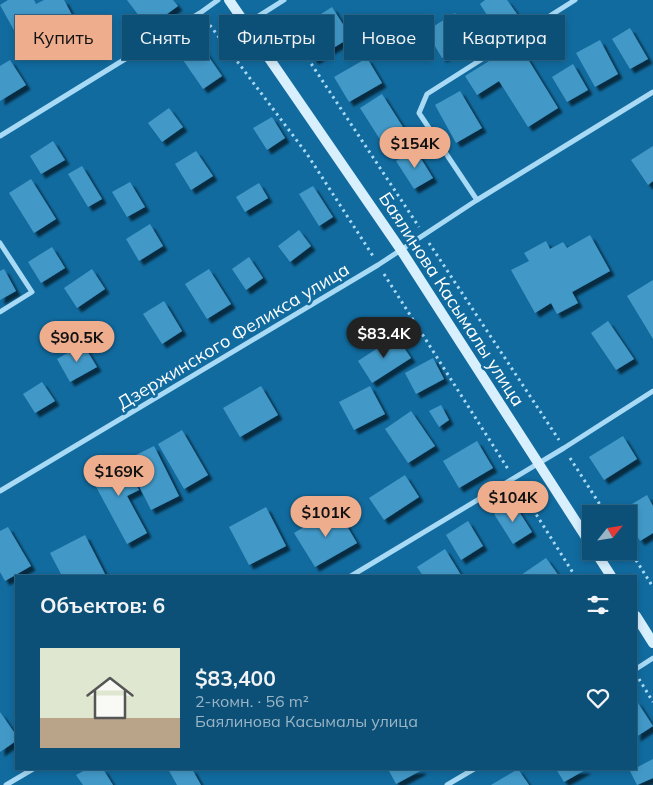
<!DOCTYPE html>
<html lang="ru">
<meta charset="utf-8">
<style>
:root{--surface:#0d5077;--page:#1b5a7f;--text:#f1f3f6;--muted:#9ab5c6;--line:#2d6789;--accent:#eead8d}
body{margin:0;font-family:Mulish,sans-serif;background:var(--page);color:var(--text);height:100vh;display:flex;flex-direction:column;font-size:19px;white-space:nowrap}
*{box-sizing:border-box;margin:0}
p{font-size:16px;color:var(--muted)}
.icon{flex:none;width:28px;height:28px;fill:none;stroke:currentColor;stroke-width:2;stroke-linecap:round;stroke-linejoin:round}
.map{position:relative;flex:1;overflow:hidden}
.drawer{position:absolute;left:15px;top:575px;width:622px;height:195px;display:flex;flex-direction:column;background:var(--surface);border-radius:0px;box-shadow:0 2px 8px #0003,0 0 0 1px var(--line)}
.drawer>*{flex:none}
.banner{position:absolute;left:15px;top:15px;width:624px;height:45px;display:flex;gap:10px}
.needle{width:32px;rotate:60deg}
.fabs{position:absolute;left:582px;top:505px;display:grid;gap:10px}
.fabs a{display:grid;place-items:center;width:55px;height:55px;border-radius:0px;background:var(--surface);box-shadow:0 2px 8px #0003,0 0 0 1px var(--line);font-size:25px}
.price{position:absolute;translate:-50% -42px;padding:0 11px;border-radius:18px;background:var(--accent);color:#111;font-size:16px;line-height:32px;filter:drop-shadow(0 1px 2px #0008)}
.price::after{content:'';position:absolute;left:50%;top:30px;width:15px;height:11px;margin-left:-8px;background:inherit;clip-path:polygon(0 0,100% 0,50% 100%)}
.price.active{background:#222;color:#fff}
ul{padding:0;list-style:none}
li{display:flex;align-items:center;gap:15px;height:125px;padding:0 25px}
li+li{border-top:1px solid var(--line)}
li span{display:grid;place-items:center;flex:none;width:140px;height:100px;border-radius:0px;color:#555}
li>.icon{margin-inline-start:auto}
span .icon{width:60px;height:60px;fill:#fffc;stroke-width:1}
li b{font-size:21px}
h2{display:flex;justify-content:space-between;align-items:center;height:60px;padding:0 25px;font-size:21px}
.pill{padding:0 18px;border-radius:0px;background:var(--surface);box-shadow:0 2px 8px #0003,0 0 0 1px var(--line);font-size:18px;line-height:45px}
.pill.active{background:var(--accent);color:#111}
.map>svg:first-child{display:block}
.building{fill:#4399c8;filter:url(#shadow)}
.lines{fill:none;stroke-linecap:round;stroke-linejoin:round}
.path{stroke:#a8daf5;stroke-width:3;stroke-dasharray:2.5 4;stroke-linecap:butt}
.street{stroke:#a8daf5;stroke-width:5}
.secondary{stroke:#d8f0fe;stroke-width:10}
.labels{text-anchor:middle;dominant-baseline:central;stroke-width:5;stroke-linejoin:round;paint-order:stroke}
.street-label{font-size:18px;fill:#fff;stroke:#116b9f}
</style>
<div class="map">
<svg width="653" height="785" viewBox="0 0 653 785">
<defs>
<filter id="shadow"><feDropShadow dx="4.5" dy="4.5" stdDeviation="1" flood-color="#0009"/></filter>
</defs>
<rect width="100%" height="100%" fill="#116b9f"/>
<g class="building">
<polygon points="8,0 34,0 36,4 44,0 64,0 72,15 21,43 0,5"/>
<polygon points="127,0 173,0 178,6 148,28"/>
<polygon points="485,0 507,0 517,14 495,28 480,4"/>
<polygon points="332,7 351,37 314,60 296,30"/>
<polygon points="455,13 471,40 442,58 426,31"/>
<polygon points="630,28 648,59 630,69 612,39"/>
<polygon points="600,40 618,74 595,87 576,53"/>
<polygon points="518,43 558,108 528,127 499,81 477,95 465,76"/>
<polygon points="202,47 222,76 203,89 183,60"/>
<polygon points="367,58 382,83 349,102 334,77"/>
<polygon points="10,60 26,85 0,101 0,66"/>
<polygon points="573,64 588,90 567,102 552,77"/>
<polygon points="460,91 482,128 456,143 435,105"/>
<polygon points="382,94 408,135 386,149 360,108"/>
<polygon points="169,108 183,127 162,142 148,123"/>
<polygon points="272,117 285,138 267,150 253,128"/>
<polygon points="53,141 65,160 41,174 30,156"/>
<polygon points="653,146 653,181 648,185 631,160"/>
<polygon points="415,149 433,178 414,189 396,161"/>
<polygon points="196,151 213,176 191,190 175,164"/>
<polygon points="82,166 102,199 88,207 68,174"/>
<polygon points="31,179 56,219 34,233 9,193"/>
<polygon points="130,182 145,207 127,217 112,192"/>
<polygon points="259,183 268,198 245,212 236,197"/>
<polygon points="313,186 333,217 319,226 299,194"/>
<polygon points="150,224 163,246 139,261 126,239"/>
<polygon points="299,230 311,246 290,262 278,246"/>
<polygon points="590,235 610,271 572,292 578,303 557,314 551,303 535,313 511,270 529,261 524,253 546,241 550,249 563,242 567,248"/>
<polygon points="52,247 65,268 41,283 28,262"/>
<polygon points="249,257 263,278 246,290 232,269"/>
<polygon points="4,269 16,291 0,300 0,271"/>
<polygon points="92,269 105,289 77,308 64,288"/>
<polygon points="209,269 231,304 207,319 185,284"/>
<polygon points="653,280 653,339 627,296"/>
<polygon points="164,301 182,331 162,344 143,314"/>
<polygon points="608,321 634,359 616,370 591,333"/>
<polygon points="396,336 411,358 372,383 358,361"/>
<polygon points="83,344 97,367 70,382 57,359"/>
<polygon points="433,358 444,379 416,394 405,373"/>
<polygon points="42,382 55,401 35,413 23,394"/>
<polygon points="261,386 278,415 240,437 223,408"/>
<polygon points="370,386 385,414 354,430 339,402"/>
<polygon points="441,405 449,420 439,427 429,411"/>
<polygon points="411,411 435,446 408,463 385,429"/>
<polygon points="182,430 208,475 184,489 158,444"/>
<polygon points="623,436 637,459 604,480 589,457"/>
<polygon points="477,441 493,468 459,488 443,461"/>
<polygon points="154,446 179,496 151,510 126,460"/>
<polygon points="120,455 139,490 127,496 147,533 127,544 88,472"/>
<polygon points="405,475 419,497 384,520 369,498"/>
<polygon points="647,495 653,506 653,533 640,541 629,522 629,514 624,514 622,510"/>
<polygon points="513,502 532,532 513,544 494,514"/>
<polygon points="266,507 286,546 249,565 229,527"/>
<polygon points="336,508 357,543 315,567 294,533"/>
<polygon points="468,521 483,546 461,560 446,535"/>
<polygon points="8,527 31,566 5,581 0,572 0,531"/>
<polygon points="85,535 106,576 62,576 50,553"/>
<polygon points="445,549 461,575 459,576 423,576 417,567"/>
<polygon points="546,558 559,576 522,576 521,575"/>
<polygon points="636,700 653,726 636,737"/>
<polygon points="0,712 16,735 16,741 0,752"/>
<polygon points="653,759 653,778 637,785 630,771"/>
<polygon points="87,769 103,769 113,785 83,785 76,775"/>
<polygon points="168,769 192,769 201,785 177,785"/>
<polygon points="388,769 421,769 422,770 396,784"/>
<polygon points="518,769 529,785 491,785"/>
<polygon points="556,769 587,769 564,782"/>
</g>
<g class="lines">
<g class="path">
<polyline points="279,15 419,227"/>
<polyline points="206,20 307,154 373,256"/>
<polyline points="429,243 559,440"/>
<polyline points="384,274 508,469"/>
<polyline points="570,458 606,514"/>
<polyline points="519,487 575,576"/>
<polyline points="629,549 653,587"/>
<polyline points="639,679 653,702"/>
</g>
<g class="street">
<polyline points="246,24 284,0"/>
<polyline points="0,136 200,13 218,0"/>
<polyline points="477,200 419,113 427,94 575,0"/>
<polyline points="0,243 32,292 0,312"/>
<polyline points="0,491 378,265 477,200 653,92"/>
<polyline points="351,576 564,448 653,391"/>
<polyline points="636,669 653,658"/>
<polyline points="6,785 33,769"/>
<polyline points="447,785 474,769"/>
</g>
<g class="secondary">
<polyline points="229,0 401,250 591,545"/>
<polyline points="595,551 611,576"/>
<polyline points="636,616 653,643"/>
</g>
</g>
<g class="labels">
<g class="street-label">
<text transform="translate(452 299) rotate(57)">Баялинова Касымалы улица</text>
<text transform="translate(233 336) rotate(-31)">Дзержинского Феликса улица</text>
</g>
</g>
</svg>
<div class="fabs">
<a><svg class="needle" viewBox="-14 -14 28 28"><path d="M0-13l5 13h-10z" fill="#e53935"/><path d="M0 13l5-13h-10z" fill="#9ab5c6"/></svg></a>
</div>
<b class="price" style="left:415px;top:169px">$154K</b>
<b class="price active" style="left:384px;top:359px">$83.4K</b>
<b class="price" style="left:77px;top:363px">$90.5K</b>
<b class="price" style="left:119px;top:497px">$169K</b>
<b class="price" style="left:513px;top:523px">$104K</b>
<b class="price" style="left:326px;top:538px">$101K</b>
<div class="banner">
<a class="pill active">Купить</a>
<a class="pill">Снять</a>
<a class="pill">Фильтры</a>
<a class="pill">Новое</a>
<a class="pill">Квартира</a>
</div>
<section class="drawer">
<h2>Объектов: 6<svg class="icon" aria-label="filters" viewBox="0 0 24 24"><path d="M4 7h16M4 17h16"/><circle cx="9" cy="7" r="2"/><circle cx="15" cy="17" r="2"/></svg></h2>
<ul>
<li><span style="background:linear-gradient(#dfe7d0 70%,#b9a48a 0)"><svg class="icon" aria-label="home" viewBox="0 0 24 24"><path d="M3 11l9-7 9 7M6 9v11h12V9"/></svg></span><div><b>$83,400</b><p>2-комн. · 56 m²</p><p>Баялинова Касымалы улица</p></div><svg class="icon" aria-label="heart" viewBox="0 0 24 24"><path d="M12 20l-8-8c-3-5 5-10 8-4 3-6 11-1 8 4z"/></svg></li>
</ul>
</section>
</div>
